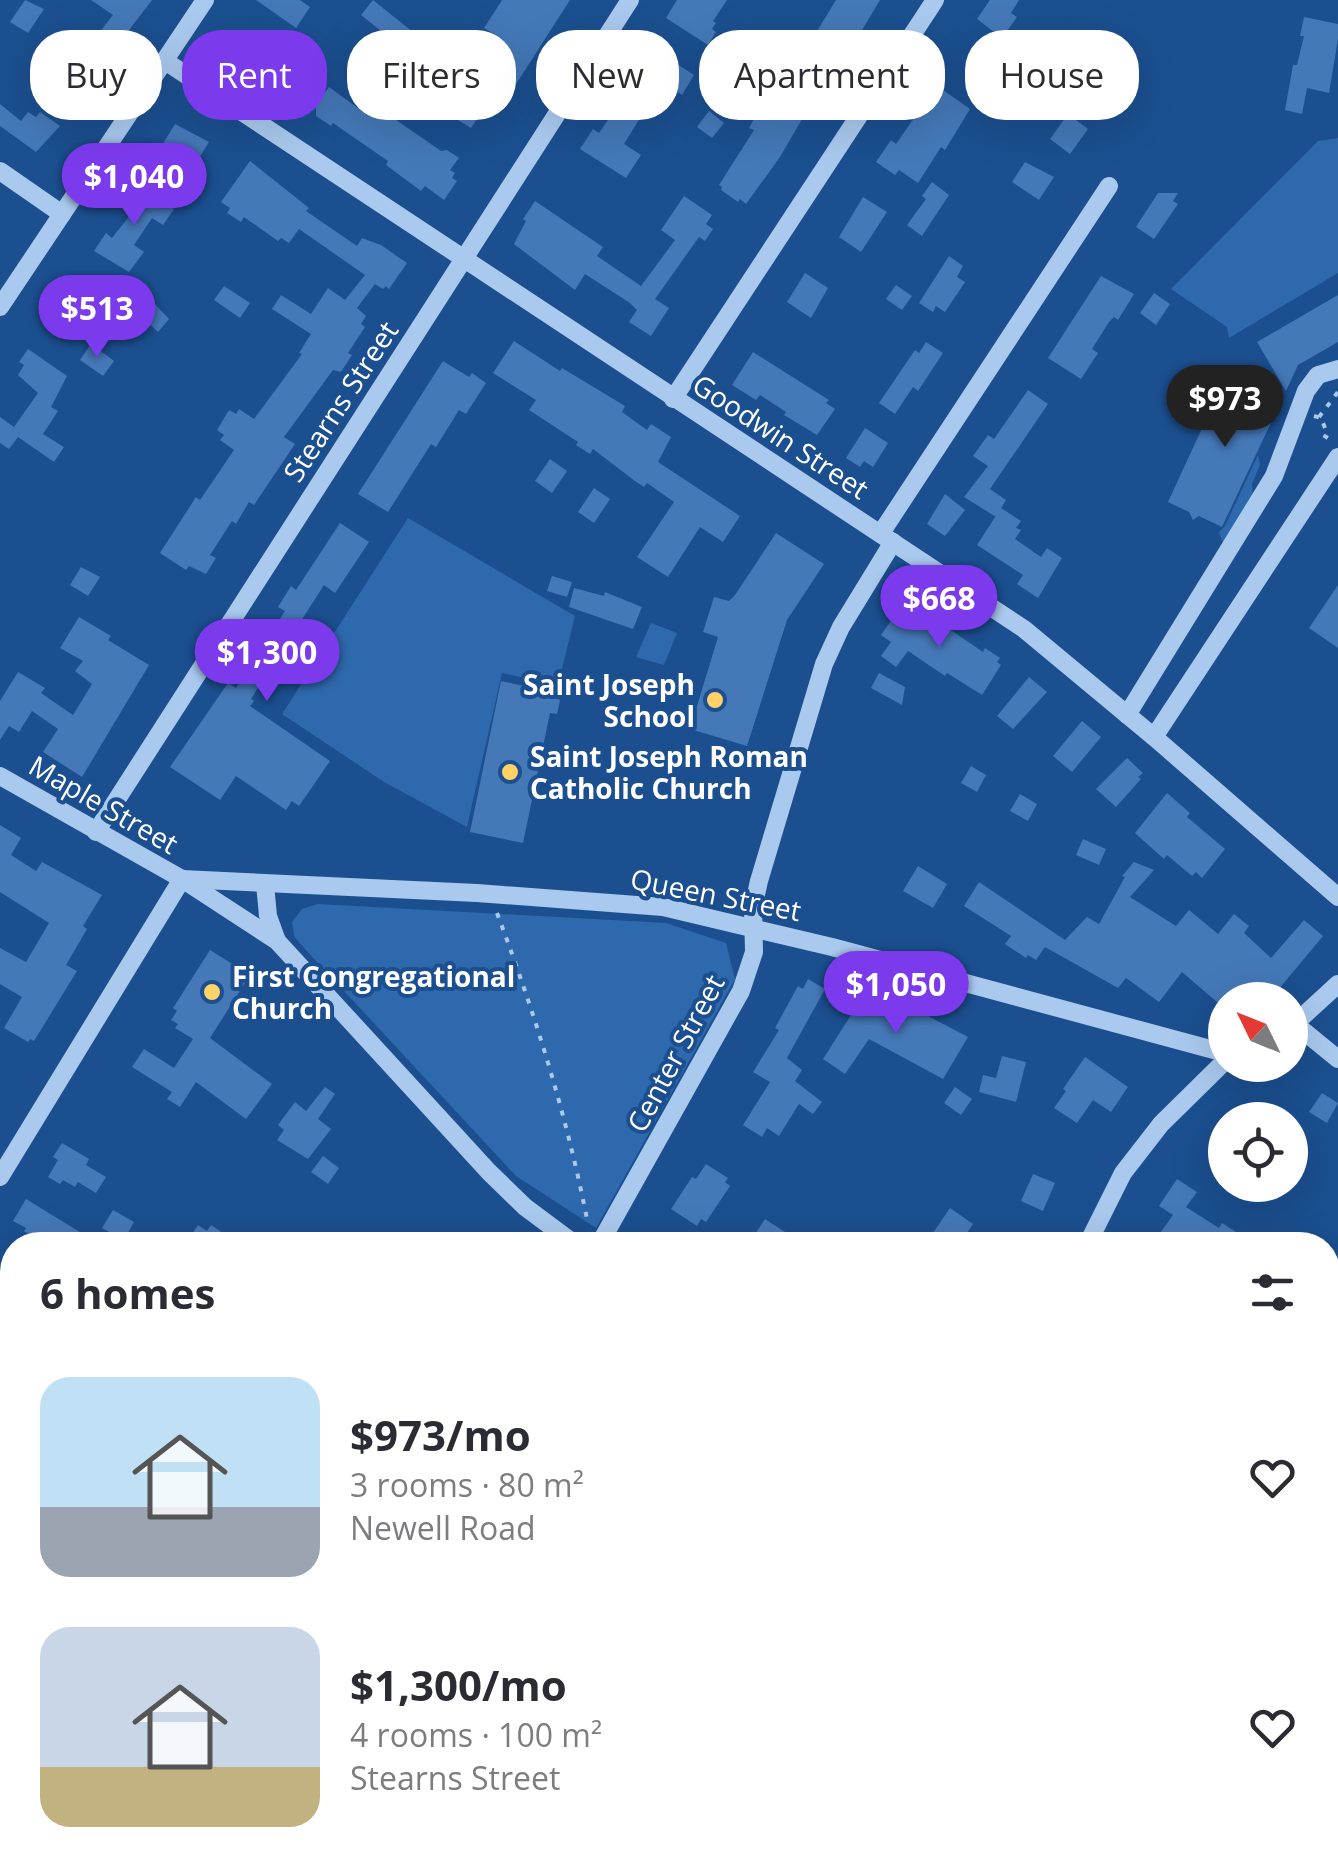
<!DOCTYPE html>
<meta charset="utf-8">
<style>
:root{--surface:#fff;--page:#f2f2f3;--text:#2b2b33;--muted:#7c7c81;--accent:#7c3aed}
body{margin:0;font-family:"Open Sans",sans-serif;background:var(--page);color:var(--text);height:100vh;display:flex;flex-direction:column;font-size:38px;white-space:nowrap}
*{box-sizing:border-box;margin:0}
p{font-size:32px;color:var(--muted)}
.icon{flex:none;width:55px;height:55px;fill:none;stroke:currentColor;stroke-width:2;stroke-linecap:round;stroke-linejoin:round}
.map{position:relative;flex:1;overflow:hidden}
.panel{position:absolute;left:0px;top:1232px;width:1340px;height:642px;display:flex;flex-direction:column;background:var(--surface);border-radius:40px 40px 0 0;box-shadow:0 10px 40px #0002}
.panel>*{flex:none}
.top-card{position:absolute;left:30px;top:30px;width:1280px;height:90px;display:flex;gap:20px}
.needle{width:65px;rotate:313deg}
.controls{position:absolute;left:1208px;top:982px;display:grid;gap:20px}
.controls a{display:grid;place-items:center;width:100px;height:100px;border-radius:50%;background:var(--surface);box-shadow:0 10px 40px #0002;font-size:50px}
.price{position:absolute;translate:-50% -85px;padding:0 22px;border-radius:35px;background:var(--accent);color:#fff;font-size:32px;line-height:65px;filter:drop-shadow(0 2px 5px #0008)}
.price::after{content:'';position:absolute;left:50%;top:60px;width:30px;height:22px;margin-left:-15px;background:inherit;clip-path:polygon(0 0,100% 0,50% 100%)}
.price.current{background:#222;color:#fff}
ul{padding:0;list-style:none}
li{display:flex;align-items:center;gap:30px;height:250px;padding:0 40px}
li span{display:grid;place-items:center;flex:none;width:280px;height:200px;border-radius:30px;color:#555}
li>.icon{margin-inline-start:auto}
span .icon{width:120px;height:120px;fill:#fffc;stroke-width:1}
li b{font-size:42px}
h2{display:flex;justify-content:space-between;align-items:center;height:120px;padding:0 40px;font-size:42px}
.pill{padding:0 35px;border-radius:40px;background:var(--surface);box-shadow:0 10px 40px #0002;font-size:35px;line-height:90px}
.pill.current{background:var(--accent);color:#fff}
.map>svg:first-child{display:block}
.green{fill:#2e69ad}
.building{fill:#4478b7}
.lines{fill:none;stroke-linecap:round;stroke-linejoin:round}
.path{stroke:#a9c9ee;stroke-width:4;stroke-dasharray:5 8;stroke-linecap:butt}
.minor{stroke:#a9c9ee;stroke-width:18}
.poi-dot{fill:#ffd166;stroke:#1b4f8f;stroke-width:4}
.labels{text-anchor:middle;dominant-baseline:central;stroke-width:8;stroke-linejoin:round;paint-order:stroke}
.street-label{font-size:28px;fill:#fff;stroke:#1b4f8f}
.poi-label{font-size:28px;font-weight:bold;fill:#fff;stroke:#1b4f8f;text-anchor:start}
</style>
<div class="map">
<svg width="1338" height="1874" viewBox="0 0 1338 1874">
<rect width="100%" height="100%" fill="#1b4f8f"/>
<g class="green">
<polygon points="1338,138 1338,273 1229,338 1227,327 1171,289 1318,141"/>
<polygon points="1258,455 1260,465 1252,484 1254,523 1236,550 1222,541 1219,532 1225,526"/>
<polygon points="408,518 575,616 558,685 502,673 467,827 384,782 282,714"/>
<polygon points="651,623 677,633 664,665 636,657"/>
<polygon points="318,904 666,923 726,943 735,979 596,1228 516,1176 304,948 294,936 292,922 302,909"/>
</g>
<g class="building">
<polygon points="25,0 44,9 28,33 10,22"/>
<polygon points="91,0 152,0 107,59 110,61 92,87 73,78 60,79 66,70 47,57 56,44 65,50 68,46 79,53 82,49 85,51 113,15"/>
<polygon points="256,0 300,0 310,7 296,28"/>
<polygon points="373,0 424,41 427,37 450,56 435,74 361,15"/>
<polygon points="502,0 570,0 509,95 480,74 501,45 491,39 494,34 484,28"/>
<polygon points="677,0 727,0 713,21 716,23 712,29 716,32 708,45 666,18"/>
<polygon points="836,0 880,0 835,75 827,70 802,105 808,109 780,157 746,204 740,199 738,202 721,190 722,187 719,185 754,130 749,128 764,101 730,77 720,93 704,82 726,48 774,86 787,68 792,72"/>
<polygon points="990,0 1019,0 1011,13 1017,17 1002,38 977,19"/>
<polygon points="1304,17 1338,24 1338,39 1329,93 1307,88 1302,114 1285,110 1293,65 1297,65 1304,36 1300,36"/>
<polygon points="236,37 274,59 282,47 304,61 280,105 260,91 266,83 233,61 236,57 226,51"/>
<polygon points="649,46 694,75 682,95 678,92 676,96 660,86 624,144 641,155 626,178 580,149 593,129 599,133 608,120 638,72 634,69"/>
<polygon points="1017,63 1034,74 1023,90 1006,79"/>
<polygon points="936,85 970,109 945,150 941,147 918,183 899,170 895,175 876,162 891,140 896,144 917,114 912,110 927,86 932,90"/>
<polygon points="329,87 366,114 373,104 441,151 447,150 459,158 450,170 455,173 452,178 457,181 444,200 425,186 421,191 386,165 388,161 333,123 331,126 316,116 316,105"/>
<polygon points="459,98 482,112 471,128 448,114"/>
<polygon points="0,104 21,121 28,112 36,117 40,112 60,126 36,152 0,126"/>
<polygon points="709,111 724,123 712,138 697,127"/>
<polygon points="1068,114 1088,129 1070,154 1050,139"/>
<polygon points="175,124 209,142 191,171 168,157 171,153 161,147"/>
<polygon points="250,161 309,208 306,211 357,246 362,238 381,245 407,263 389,289 386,286 383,289 375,284 357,308 366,316 361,324 365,327 348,353 352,355 341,372 333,370 284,437 295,444 254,505 249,502 236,524 232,521 210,555 216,558 206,574 189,566 186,570 160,553 196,497 200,500 234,450 220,440 224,435 217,430 229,410 236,414 239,409 254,419 302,354 299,353 311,334 272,309 281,295 311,314 328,288 345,300 365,275 299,229 289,243 281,238 278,241 244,217 241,222 227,213 230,208 221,202"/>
<polygon points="1025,162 1054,177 1039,200 1012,182"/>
<polygon points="932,182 949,195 922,236 907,225 926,199 922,196"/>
<polygon points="139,184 174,209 163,225 152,218 134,245 144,252 129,272 94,251 106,233 112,238 131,214 123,208"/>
<polygon points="1158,193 1178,193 1173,201 1178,204 1154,239 1136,227"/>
<polygon points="684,196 712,215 706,224 713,229 705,241 699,237 655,299 669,308 651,336 629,322 637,310 630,303 585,274 575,290 514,244 526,221 523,219 535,201 603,247 597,256 641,286 675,240 661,230"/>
<polygon points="863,197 887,212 861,252 839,237"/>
<polygon points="949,256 963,266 957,277 965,282 945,312 936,306 933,312 919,303"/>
<polygon points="805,273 828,288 811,318 787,302"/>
<polygon points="1101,276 1134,294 1118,320 1114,317 1109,322 1092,349 1098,353 1081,379 1048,358"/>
<polygon points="64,282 100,304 95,312 101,316 89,332 49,305"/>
<polygon points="896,285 912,296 902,310 886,299"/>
<polygon points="224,286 250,303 240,318 214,300"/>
<polygon points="1154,293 1170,304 1156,325 1140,313"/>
<polygon points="1338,295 1338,342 1298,365 1286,391 1257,342"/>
<polygon points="150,299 169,319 158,332 137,313"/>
<polygon points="514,341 560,371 562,368 625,406 622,412 647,430 651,424 671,437 658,462 740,516 723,542 700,527 668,577 637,557 674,502 647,483 644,487 635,481 593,449 590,454 576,445 578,442 529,410 536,400 493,373"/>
<polygon points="926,342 943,353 918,391 913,387 895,414 879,403 915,350 919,353"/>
<polygon points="91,344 114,361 103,376 80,360"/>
<polygon points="28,349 67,376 51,407 58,411 43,434 64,447 54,462 18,437 9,449 0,443 0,417 14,427 38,393 18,375 24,365 19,362"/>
<polygon points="753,352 829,400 826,403 835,409 817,435 784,415 786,412 760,395 756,400 732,385"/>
<polygon points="443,361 469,377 472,373 486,383 466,414 459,410 436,447 431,444 388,512 358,494"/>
<polygon points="1228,372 1283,397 1222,527 1199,516 1193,520 1189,512 1168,502"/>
<polygon points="1028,390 1048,404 990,489 1006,500 996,517 964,497 988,466 973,456 988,435 994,439"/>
<polygon points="865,428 888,443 873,467 864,461 860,467 846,458"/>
<polygon points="550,459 567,471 552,493 535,481"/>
<polygon points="594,488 610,499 594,523 578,512"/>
<polygon points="945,494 965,510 945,536 927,524"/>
<polygon points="1001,508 1021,521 1016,528 1021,530 1015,539 1041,557 1047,548 1062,558 1038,598 1017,584 1023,575 977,545"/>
<polygon points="340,523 369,542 335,593 324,585 251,699 254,701 250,706 330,761 299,806 292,801 286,810 236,776 220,800 170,767 228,683 236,688 285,611 278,607 291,586 296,590"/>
<polygon points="776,533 824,564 787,620 747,746 690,729 718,637 703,632 714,597 729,601 735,595"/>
<polygon points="81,567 100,577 88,596 70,585"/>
<polygon points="552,576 572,582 567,597 547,591"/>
<polygon points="1338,585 1338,648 1309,628"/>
<polygon points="574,588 604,596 605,592 642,607 633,629 569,607"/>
<polygon points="905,601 921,612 919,616 944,634 948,628 983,652 985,648 1000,658 997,662 1001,665 982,695 947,673 945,676 908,651 896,667 881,656 891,642 881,635"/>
<polygon points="79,617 111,636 108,640 149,665 82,777 43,752 58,729 32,711 19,732 9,726 0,740 0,701 18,672 45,688 41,693 73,715 92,684 75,671 83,661 60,648"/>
<polygon points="879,673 905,687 902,705 871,688"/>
<polygon points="1029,677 1047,692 1013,729 997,716"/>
<polygon points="501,681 556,693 555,698 560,700 557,714 550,713 523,843 470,832"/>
<polygon points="1082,721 1101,737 1072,772 1053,756"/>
<polygon points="1127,758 1143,773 1138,777 1141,779 1116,807 1096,789"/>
<polygon points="971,766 986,775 977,792 961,783"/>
<polygon points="1167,793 1190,813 1187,817 1225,849 1202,878 1196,872 1192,876 1167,855 1164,859 1135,833"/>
<polygon points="1020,794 1037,804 1028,821 1010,811"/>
<polygon points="0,825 21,838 11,855 36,871 42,862 102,895 83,926 87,929 66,965 77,971 34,1041 30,1039 28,1042 4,1028 22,997 0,984 0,948 26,962 49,923 0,892"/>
<polygon points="1083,839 1106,849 1099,865 1076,855"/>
<polygon points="1134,862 1154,870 1130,897 1176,926 1189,910 1218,934 1234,914 1249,926 1244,933 1271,958 1304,920 1323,936 1273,996 1265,990 1256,1000 1225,1000 1225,1009 1182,972 1159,1002 1126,978 1118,988 1045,947 1036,960 1028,955 1026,958 1005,944 1011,936 964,906 979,882 1065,940 1087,917 1099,924 1125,877 1122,876"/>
<polygon points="918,866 947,884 933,908 903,891"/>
<polygon points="210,950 250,975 210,1038 272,1084 246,1119 196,1082 180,1107 167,1099 172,1092 132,1067 144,1049 174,1068 193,1039 175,1028 178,1024 171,1020 177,1011 173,1008"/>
<polygon points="808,979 825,989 787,1058 802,1070 795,1081 822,1102 813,1114 799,1104 779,1136 767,1128 762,1137 743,1125 770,1082 753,1072 779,1030 775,1028 798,986 803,989"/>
<polygon points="867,990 904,1010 907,1005 968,1037 943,1079 869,1039 845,1074 823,1059"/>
<polygon points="1002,1056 1026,1062 1016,1102 979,1092 983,1075 996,1078"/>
<polygon points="1085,1057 1128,1087 1111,1112 1093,1100 1077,1123 1054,1108 1066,1091 1063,1089"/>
<polygon points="325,1087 335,1094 318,1119 331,1129 308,1159 277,1140 284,1130 278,1125 295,1102 306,1111"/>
<polygon points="955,1087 972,1099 961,1115 944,1103"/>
<polygon points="1322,1093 1338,1103 1327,1123 1309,1112"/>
<polygon points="62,1143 89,1159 86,1165 106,1177 96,1193 78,1182 75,1187 63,1180 60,1184 48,1177 58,1160 53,1157"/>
<polygon points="323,1156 339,1168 328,1184 311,1172"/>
<polygon points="706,1164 728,1178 725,1182 730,1186 706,1222 701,1219 697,1226 671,1209 692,1177 696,1179"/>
<polygon points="1033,1174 1055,1183 1043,1211 1021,1201"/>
<polygon points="1177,1179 1197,1192 1186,1207 1219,1228 1222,1223 1256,1245 1172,1245 1158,1236 1173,1215 1159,1206"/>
<polygon points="26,1199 83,1234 77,1245 61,1245 42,1233 38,1240 24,1231 26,1228 13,1221"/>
<polygon points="950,1208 973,1224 959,1245 950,1245 933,1233"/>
<polygon points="113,1210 134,1222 124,1240 102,1228"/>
<polygon points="765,1219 805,1245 748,1245"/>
<polygon points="198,1225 207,1231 211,1225 241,1245 185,1245"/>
</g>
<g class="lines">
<g class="path">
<polyline points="1314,416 1321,418 1325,428 1323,435 1331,440"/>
<polyline points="1319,417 1338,392"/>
<path d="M497 913C535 1014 566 1113 587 1219"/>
</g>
<g class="minor">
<polyline points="165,61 1024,629 1154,737 1338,897"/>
<polyline points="0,171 62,214"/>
<polyline points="0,307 205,0"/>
<polyline points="673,399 935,0"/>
<polyline points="881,533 1109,186"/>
<polyline points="1127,715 1274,476 1306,391 1318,375 1338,369"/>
<polyline points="1154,737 1338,457"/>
<polyline points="0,776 182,879 277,941 489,1172 525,1207 576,1245"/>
<polyline points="96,832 630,0"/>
<polyline points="182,879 477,893 663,907 832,947 1225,1053"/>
<polyline points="265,884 268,916 277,941"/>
<polyline points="1295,1024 1338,1059"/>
<polyline points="1290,1028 1338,984"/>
<polyline points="0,1177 182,879"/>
<polyline points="599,1245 741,991 754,952 753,908 759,881 824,664 841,627 893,542"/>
<polyline points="1087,1245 1123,1173 1161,1124 1225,1061"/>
<polyline points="0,1349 12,1357"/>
<polyline points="1328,1418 1338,1425"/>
<polyline points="1328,1544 1338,1530"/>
<polyline points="1328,1750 1338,1757"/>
<polyline points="0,1753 12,1765"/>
<polyline points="120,1862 133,1874"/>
<polyline points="688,1862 699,1874"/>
<polyline points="196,1874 203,1862"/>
<polyline points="541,1874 551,1862"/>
</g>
</g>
<g class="poi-dot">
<circle cx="715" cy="700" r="10"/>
<circle cx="510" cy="772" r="10"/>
<circle cx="212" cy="992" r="10"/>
</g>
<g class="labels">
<g class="street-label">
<text transform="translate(340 401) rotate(-57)">Stearns Street</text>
<text transform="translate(781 436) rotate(33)">Goodwin Street</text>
<text transform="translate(104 804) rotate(30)">Maple Street</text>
<text transform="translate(716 894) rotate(11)">Queen Street</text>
<text transform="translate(675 1053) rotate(-62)">Center Street</text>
</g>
<g class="poi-label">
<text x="695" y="684" text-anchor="end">Saint Joseph<tspan x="695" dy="32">School</tspan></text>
<text x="530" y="756">Saint Joseph Roman<tspan x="530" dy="32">Catholic Church</tspan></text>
<text x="232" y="976">First Congregational<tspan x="232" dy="32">Church</tspan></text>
</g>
</g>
</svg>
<div class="controls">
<a><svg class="needle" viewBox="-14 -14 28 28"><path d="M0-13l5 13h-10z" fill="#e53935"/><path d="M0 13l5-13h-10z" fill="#7c7c81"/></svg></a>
<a><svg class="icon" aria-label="locate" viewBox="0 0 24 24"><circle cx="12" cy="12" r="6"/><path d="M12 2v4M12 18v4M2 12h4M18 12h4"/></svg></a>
</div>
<b class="price" style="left:134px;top:228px">$1,040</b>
<b class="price" style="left:97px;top:360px">$513</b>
<b class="price current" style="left:1225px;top:450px">$973</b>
<b class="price" style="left:939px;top:650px">$668</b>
<b class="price" style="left:267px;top:704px">$1,300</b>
<b class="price" style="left:896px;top:1036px">$1,050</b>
<div class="top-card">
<a class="pill">Buy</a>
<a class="pill current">Rent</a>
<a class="pill">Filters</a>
<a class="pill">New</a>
<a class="pill">Apartment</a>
<a class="pill">House</a>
</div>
<section class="panel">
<h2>6 homes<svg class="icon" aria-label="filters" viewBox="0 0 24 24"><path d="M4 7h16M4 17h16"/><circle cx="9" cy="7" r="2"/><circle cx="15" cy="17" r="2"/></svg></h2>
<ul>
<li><span style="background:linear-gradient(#bfe0f5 65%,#9aa5b1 0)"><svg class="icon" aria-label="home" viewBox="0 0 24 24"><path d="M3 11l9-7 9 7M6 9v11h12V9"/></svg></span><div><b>$973/mo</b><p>3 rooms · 80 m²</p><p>Newell Road</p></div><svg class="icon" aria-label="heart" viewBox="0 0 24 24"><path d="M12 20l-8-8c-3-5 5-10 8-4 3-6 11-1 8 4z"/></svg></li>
<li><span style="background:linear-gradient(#c9d6e8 70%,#c2b280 0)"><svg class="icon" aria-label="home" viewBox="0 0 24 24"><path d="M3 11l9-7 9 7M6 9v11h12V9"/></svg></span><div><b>$1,300/mo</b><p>4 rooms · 100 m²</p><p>Stearns Street</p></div><svg class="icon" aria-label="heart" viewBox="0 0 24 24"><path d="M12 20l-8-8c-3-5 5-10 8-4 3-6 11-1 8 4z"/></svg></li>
</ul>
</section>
</div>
